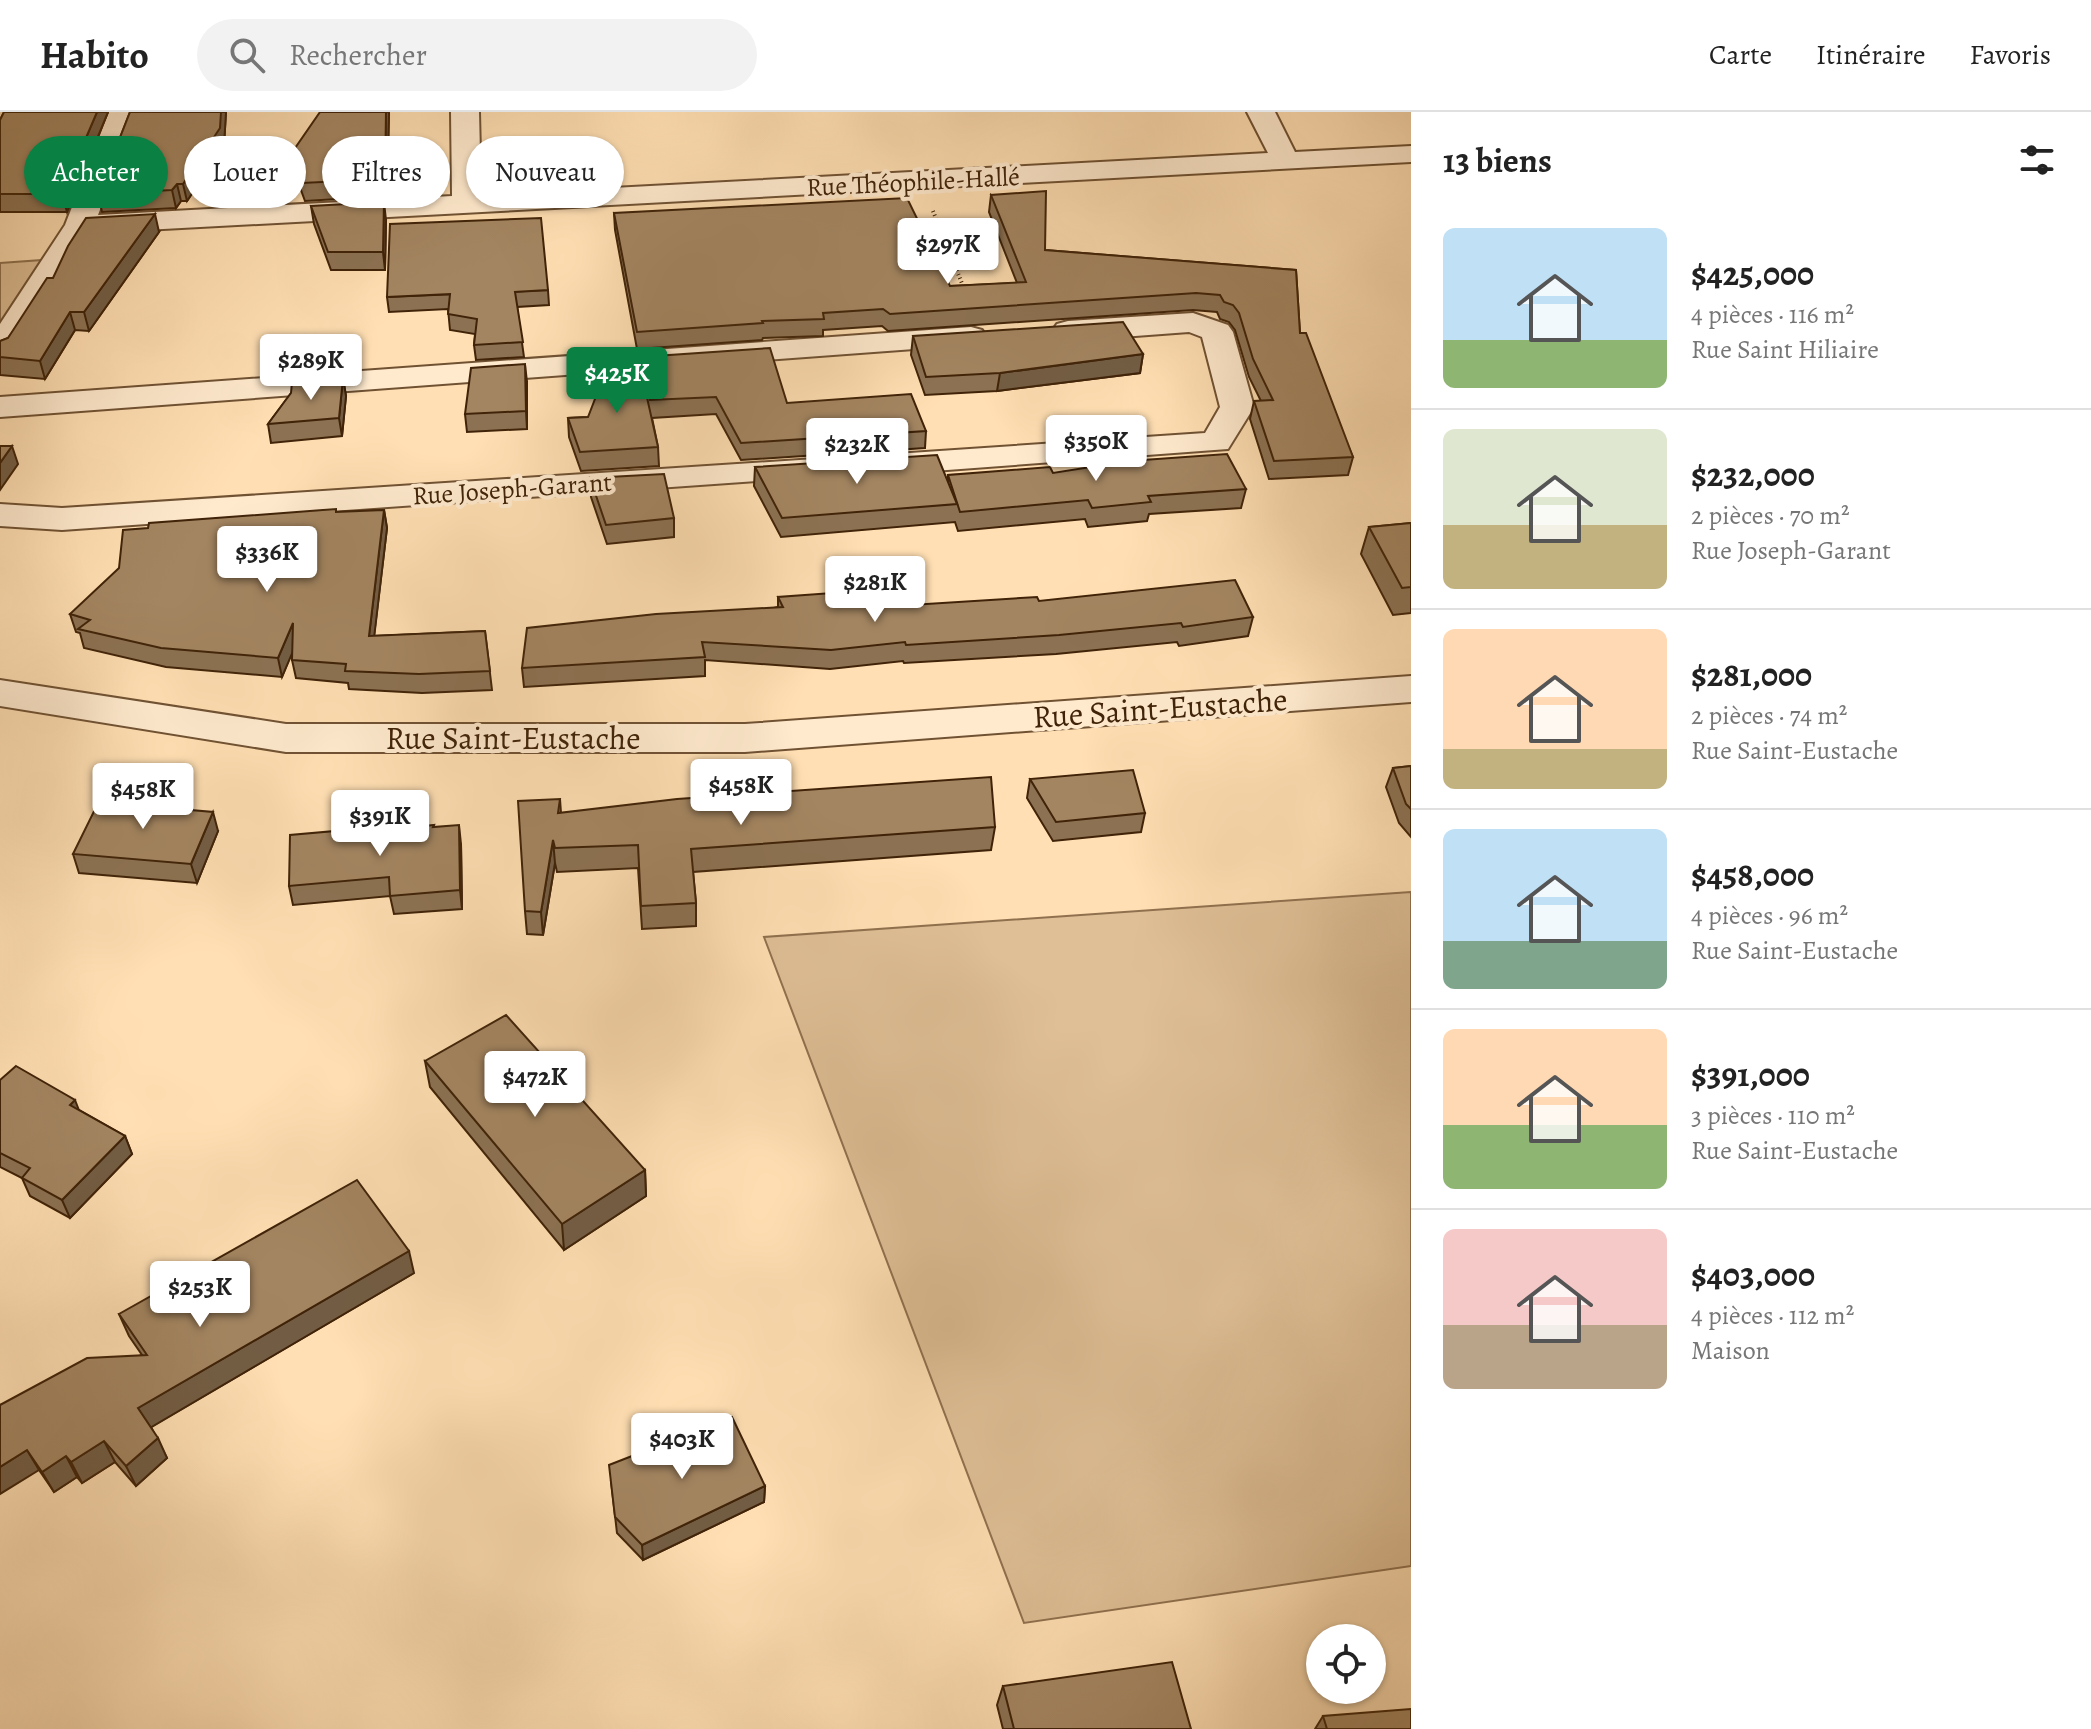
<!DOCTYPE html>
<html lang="fr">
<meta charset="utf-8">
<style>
:root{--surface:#fff;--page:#f2f2f2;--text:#222;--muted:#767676;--line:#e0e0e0;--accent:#0b8043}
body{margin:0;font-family:Alegreya,serif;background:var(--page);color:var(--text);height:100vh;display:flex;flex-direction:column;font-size:30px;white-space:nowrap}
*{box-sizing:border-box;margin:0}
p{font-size:26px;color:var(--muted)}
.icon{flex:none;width:44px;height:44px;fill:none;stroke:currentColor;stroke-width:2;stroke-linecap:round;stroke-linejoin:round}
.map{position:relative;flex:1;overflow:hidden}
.panel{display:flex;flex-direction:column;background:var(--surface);width:680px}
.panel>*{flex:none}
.banner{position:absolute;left:24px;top:24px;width:760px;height:72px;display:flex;gap:16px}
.controls{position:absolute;left:1306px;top:1512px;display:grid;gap:16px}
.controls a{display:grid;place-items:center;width:80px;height:80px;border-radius:50%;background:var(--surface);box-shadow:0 2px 6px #0004;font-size:40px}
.price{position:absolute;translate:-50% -68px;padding:0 18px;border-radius:8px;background:#fff;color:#222;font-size:26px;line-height:52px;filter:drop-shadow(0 2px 4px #0008)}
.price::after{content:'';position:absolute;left:50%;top:48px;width:24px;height:18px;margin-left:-12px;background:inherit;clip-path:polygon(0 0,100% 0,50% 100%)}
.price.current{background:var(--accent);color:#fff}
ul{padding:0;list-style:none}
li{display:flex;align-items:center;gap:24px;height:200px;padding:0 32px}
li+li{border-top:2px solid var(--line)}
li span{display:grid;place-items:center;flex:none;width:224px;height:160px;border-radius:12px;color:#555}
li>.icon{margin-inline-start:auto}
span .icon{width:96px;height:96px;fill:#fffc;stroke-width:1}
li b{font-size:34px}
h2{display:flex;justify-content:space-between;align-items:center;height:96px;padding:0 32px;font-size:34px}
.pill{padding:0 28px;border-radius:36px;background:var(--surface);box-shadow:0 2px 6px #0004;font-size:28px;line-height:72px}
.pill.current{background:var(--accent);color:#fff}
header{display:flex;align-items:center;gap:48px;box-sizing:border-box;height:112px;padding:0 40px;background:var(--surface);border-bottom:2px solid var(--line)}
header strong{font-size:38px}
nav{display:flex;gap:44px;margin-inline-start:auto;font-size:28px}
.search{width:560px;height:72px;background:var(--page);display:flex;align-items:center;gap:20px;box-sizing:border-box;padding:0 28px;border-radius:44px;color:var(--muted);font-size:30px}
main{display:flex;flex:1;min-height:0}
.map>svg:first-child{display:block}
.green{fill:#dfbf96;stroke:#90714f;stroke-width:2}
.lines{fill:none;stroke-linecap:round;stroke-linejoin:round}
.minor-casing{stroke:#705233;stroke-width:4}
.path{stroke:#402308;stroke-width:4;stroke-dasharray:1 3;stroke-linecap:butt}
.minor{fill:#ffeace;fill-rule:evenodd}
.wall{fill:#8c7253;stroke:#402308;stroke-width:2}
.shaded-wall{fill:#725d44;stroke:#402308;stroke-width:2}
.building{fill:#a38561;stroke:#402308;stroke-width:2}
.labels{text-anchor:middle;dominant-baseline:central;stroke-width:8;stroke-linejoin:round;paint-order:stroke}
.far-street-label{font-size:26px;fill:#402308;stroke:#ffeace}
.street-label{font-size:32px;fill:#402308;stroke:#ffeace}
</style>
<header>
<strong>Habito</strong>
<div class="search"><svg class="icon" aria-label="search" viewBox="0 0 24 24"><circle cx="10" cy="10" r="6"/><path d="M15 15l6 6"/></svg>Rechercher</div>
<nav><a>Carte</a><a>Itinéraire</a><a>Favoris</a></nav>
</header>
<main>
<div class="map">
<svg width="1411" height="1617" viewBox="0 0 1411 1617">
<rect width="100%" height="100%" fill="#ffdfb3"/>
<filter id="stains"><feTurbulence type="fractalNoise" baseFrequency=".0025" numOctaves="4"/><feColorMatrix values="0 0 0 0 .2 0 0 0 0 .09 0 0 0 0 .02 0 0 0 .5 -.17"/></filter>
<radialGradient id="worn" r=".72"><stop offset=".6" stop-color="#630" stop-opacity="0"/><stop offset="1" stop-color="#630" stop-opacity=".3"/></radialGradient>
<g class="green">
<polygon points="57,147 0,236 0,151"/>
<polygon points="1411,780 1411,1454 1024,1511 764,825"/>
</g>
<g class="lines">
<defs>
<g id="minor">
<polygon points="109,0 137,0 98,103 452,84 451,0 479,0 481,83 1268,41 1247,0 1275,0 1295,40 1411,34 1411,50 89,121 11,243 0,246 0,212 65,113"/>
<polygon points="1193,201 1228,213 1233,220 1254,295 1228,337 880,363 868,360 863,353 868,346 880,343 1205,321 1220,295 1202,225 1189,220 1068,229 1057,226 1052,219 1057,212 1068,209"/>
<polygon points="971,215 982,218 987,225 982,232 0,305 0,285"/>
<polygon points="815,347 827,350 832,357 827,364 62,418 0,414 0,392 62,396"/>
<polygon points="1411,564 1411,590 745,640 286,640 0,594 0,568 286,612 745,612"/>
</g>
</defs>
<use href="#minor" class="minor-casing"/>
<polyline class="path" points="933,99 965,179"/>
<use href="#minor" class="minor"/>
</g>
<g class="wall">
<polygon points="4,0 108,0 67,100 0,100 0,8"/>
<polygon points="130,0 226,0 224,34 187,89 181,89 176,96 102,100 98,82"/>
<polygon points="389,0 387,84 305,89 294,59 291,42"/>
<polygon points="991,83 1045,138 1296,158 1300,221 1353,345 1348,363 1269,367 1250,307 1254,289 1261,289 1249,265 1235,218 1229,210 1220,207 1217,200 1193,198 888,219 882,214 823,218 823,224 763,226 762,228 637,237 615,118 614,101 950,174 1017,171 989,100"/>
<polygon points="311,94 386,108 385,158 331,158 314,112"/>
<polygon points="159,120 89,219 75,218 45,267 0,263 0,229 8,226 53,166"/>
<polygon points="548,178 549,193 517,195 524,245 476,248 474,233 475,222 450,218 448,197 389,200 387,185"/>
<polygon points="913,224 1143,242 1140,261 997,279 925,283 911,243"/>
<polygon points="641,245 787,291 926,319 925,336 741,348 716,302 652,306 658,335 659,354 581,359 569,325 568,306 588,305 642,261"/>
<polygon points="343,266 346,284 342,324 271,331 268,312 291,281"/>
<polygon points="527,270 527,317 467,320 465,302"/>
<polygon points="755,355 948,370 948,363 1053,361 1246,377 1241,396 1149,402 1147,409 1088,415 1085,407 958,419 955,410 781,425 754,374"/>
<polygon points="590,366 674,406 674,425 607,432 591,385"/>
<polygon points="384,398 387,416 374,524 485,519 492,578 422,581 349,577 348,571 296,566 292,548 292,540 282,565 166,555 84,536 80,521 76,520 70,502 336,400"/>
<polygon points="1411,411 1411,501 1393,503 1361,442 1369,415"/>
<polygon points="778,485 832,492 879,495 1039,489 1253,505 1248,524 1179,534 1177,530 1056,542 904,551 903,549 830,557 705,548 705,564 524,575 522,556 778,495"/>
<polygon points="1411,654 1411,725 1399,711 1386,675 1393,656"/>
<polygon points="1030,667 1145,701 1141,720 1053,729 1027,686"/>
<polygon points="150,686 152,695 218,719 197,771 79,761 73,742"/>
<polygon points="560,687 561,701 995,715 991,738 693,760 696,791 696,814 642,817 638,756 557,760 555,751 543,823 527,822 525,799"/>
<polygon points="434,715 461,732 462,797 394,802 390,784 293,793 289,774"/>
<polygon points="425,949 645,1058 646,1084 564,1138 430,975"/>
<polygon points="0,968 79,998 125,1024 132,1042 70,1106 30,1084 22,1066 0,1055"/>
<polygon points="414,1161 151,1315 167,1346 136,1374 115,1350 82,1371 77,1365 54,1380 39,1358 0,1293 142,1243 129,1224 119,1202"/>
<polygon points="611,1369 765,1374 764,1390 643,1448 617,1421"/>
<polygon points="1003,1574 1191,1617 1003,1617 997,1593"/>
<polygon points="1323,1604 1411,1617 1315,1617"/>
</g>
<g class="shaded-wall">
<polygon points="97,0 108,0 67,100 62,82"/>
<polygon points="221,0 226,0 224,34 187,89 183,72"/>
<polygon points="386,0 389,0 387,84 385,67"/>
<polygon points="177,72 181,89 176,96 172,78"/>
<polygon points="384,90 386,108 385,158 383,140"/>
<polygon points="155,102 159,120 89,219 84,200"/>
<polygon points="70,200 75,218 45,267 40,249"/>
<polygon points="1143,242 1140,261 997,279 1000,261"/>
<polygon points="525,252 527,270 527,317 526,299"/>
<polygon points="343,266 346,284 342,324 339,306"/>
<polygon points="12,334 18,352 0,378 0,351"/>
<polygon points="384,398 387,416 372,543 369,524"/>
<polygon points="293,511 297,530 282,565 278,546"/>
<polygon points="150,686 155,705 144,694"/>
<polygon points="213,700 218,719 197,771 191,752"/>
<polygon points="459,713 461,732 462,797 460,778"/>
<polygon points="553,728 555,751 543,823 541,800"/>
<polygon points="75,988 82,1006 70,993"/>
<polygon points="125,1024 132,1042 70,1106 62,1088"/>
<polygon points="645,1058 646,1084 564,1138 562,1112"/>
<polygon points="409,1139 414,1161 148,1317 138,1296"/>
<polygon points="158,1326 167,1346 136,1374 126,1354"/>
<polygon points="104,1329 115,1350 82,1371 71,1350"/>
<polygon points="27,1338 39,1358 0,1382 0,1355"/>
<polygon points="66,1344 77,1365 54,1380 42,1360"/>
<polygon points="765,1374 764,1390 643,1448 642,1433"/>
</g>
<g class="building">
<polygon points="4,0 97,0 62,82 0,82 0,8"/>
<polygon points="130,0 221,0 220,16 183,72 177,72 172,78 98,82"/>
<polygon points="320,0 386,0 385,67 302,71 291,42"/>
<polygon points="1046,79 1045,138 1296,158 1300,221 1306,221 1353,345 1274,349 1254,289 1273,288 1253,247 1239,201 1233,193 1224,190 1220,183 1196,181 890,202 883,197 823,201 824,207 762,209 763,211 637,220 614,101 907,86 950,174 1026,170 991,83"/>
<polygon points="384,90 383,140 328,140 311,94"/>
<polygon points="155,102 84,200 70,200 40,249 0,245 0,229 8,226 47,166 53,166 68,134 86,106"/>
<polygon points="541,106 548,178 515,180 523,230 474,233 477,207 448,202 450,182 387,185 390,112"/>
<polygon points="1123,210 1143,242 1000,261 926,265 913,224"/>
<polygon points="770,236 787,291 911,282 926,319 741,331 716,285 650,288 641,245"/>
<polygon points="525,252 526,299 465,302 471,256"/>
<polygon points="640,254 658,335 580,340 568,306 588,305 607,256"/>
<polygon points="343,266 339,306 268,312 291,281 292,270"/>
<polygon points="0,334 12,334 0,351"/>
<polygon points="1227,342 1246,377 1148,384 1151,390 1092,396 1088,388 960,400 948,363 1050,355 1053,361 1129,349"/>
<polygon points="937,343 957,392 782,406 755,355"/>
<polygon points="664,362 674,406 606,413 590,366"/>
<polygon points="336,397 336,400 384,398 369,524 485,519 490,559 419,562 345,559 346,552 292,548 293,511 278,546 161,536 78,517 90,508 70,502 119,456 123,418 148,416 149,411"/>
<polygon points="1411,411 1411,475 1402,476 1369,415"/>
<polygon points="1235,468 1253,505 1183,515 1181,511 1059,523 906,533 905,530 831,538 702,530 705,545 522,556 527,516 656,502 783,495 778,485 832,481 832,492 877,488 879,495 1037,485 1039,489"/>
<polygon points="1411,654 1411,697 1406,692 1393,656"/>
<polygon points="1133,658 1145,701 1056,710 1030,667"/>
<polygon points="991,665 995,715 691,737 696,791 641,794 638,733 555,736 553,728 541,800 525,799 518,689 560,687 558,701 677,687"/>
<polygon points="103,681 150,686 144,694 213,700 191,752 73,742"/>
<polygon points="415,712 414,715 434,713 433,715 459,713 460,778 390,784 389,765 289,774 290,723"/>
<polygon points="506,903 645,1058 562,1112 425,949"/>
<polygon points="16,954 75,988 70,993 125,1024 62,1088 22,1066 30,1056 0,1041 0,968"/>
<polygon points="357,1068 409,1139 138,1296 158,1326 126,1354 104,1329 71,1350 66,1344 42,1360 27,1338 0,1355 0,1293 87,1246 147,1243 119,1202"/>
<polygon points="732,1305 765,1374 642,1433 615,1405 609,1353"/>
<polygon points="1172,1550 1191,1617 1014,1617 1003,1574"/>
<polygon points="1411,1597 1411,1617 1327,1617 1323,1604"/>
</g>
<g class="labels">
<g class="far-street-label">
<text transform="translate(913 70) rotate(-3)">Rue Théophile-Hallé</text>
<text transform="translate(512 377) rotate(-4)">Rue Joseph-Garant</text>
</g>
<g class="street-label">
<text transform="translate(1160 596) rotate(-4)">Rue Saint-Eustache</text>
<text x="513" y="626">Rue Saint-Eustache</text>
</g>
</g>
<rect width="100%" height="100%" filter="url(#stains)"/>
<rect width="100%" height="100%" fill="url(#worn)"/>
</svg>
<div class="controls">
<a><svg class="icon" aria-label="locate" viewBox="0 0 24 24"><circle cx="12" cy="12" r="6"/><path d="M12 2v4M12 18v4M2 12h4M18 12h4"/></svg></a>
</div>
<b class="price" style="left:948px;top:174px">$297K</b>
<b class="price" style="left:311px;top:290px">$289K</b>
<b class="price current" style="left:617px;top:303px">$425K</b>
<b class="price" style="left:1096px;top:371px">$350K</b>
<b class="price" style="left:857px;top:374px">$232K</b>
<b class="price" style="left:267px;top:482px">$336K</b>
<b class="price" style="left:875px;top:512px">$281K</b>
<b class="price" style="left:741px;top:715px">$458K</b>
<b class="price" style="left:143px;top:719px">$458K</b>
<b class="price" style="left:380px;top:746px">$391K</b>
<b class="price" style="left:535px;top:1007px">$472K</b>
<b class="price" style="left:200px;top:1217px">$253K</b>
<b class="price" style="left:682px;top:1369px">$403K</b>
<div class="banner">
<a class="pill current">Acheter</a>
<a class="pill">Louer</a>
<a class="pill">Filtres</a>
<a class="pill">Nouveau</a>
</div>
</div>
<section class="panel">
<h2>13 biens<svg class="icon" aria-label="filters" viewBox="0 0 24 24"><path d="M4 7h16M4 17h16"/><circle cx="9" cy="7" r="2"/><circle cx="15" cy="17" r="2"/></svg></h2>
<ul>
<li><span style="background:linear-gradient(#bfe0f5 70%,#8fb573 0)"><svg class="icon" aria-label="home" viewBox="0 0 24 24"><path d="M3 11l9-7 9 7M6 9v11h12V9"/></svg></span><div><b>$425,000</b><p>4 pièces · 116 m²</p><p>Rue Saint Hiliaire</p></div></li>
<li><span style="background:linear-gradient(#dfe7d0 60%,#c2b280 0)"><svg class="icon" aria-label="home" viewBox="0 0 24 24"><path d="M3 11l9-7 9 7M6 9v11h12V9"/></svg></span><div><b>$232,000</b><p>2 pièces · 70 m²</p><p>Rue Joseph-Garant</p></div></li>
<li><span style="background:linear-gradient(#ffd9b3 75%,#c2b280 0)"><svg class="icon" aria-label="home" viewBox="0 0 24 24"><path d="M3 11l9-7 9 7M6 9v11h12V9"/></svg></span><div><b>$281,000</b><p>2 pièces · 74 m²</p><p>Rue Saint-Eustache</p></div></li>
<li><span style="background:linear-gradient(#bfe0f5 70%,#7fa58c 0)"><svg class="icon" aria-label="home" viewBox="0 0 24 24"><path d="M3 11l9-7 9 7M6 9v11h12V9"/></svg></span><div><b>$458,000</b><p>4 pièces · 96 m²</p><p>Rue Saint-Eustache</p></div></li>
<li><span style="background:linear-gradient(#ffd9b3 60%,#8fb573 0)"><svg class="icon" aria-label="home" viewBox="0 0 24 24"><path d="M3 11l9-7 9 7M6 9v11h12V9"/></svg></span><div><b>$391,000</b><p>3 pièces · 110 m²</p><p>Rue Saint-Eustache</p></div></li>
<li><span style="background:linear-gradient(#f6c9c9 60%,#b9a48a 0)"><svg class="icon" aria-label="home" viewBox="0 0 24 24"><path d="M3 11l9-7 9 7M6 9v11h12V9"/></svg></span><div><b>$403,000</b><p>4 pièces · 112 m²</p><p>Maison</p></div></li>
</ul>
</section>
</main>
